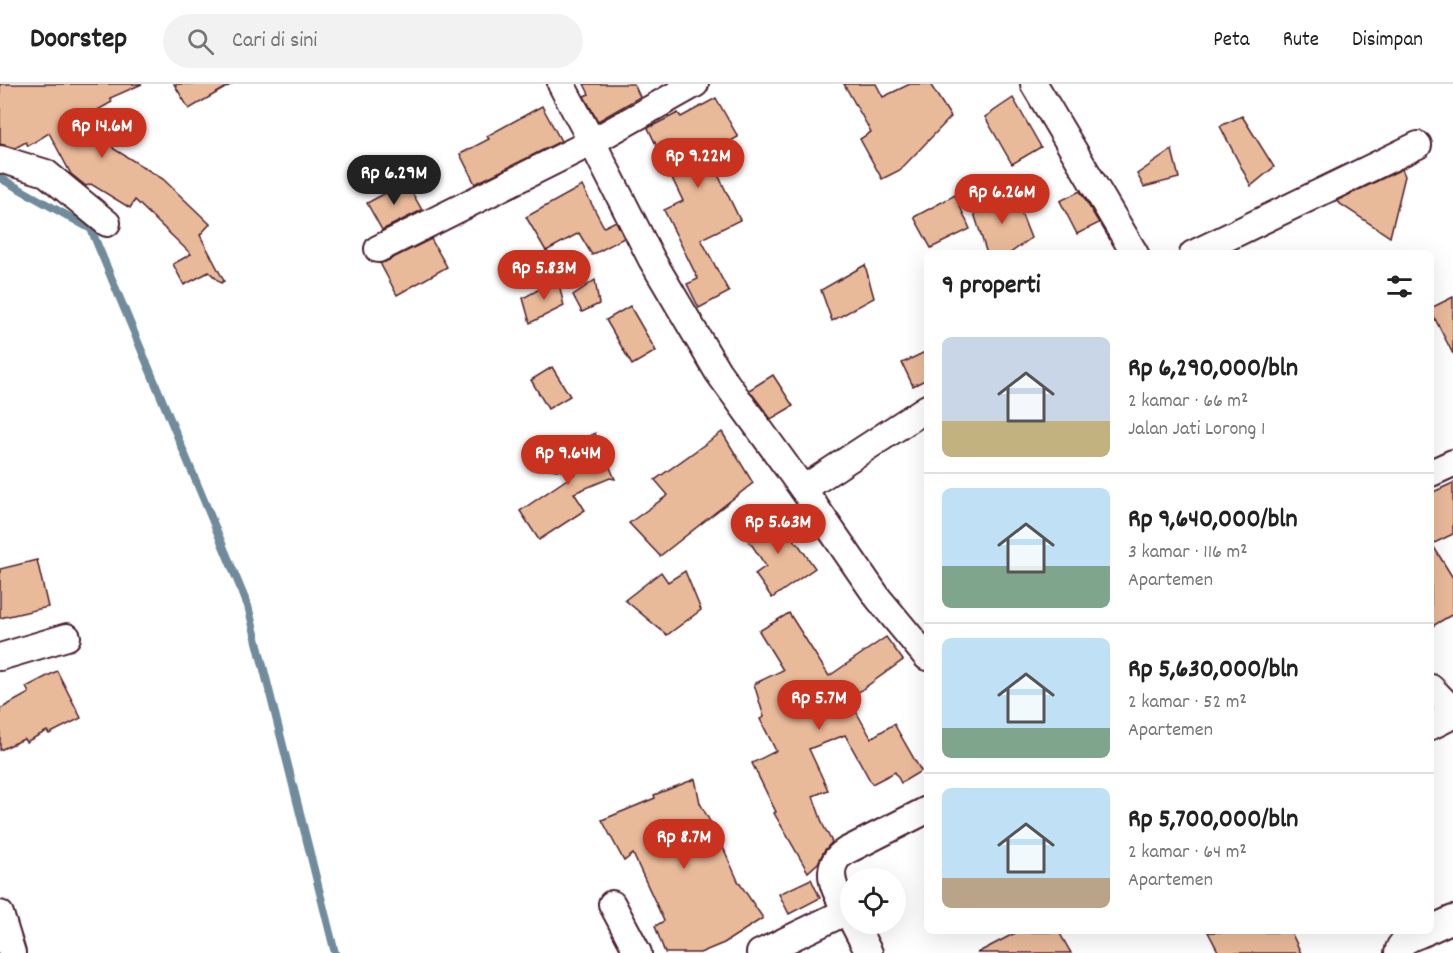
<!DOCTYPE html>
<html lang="id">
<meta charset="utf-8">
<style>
:root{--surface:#fff;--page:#f2f2f2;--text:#222;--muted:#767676;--line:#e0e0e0;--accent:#c8321e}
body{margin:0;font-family:Dekko,sans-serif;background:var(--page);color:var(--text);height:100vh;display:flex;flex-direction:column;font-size:22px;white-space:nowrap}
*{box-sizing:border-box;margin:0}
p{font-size:20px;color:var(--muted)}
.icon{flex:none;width:33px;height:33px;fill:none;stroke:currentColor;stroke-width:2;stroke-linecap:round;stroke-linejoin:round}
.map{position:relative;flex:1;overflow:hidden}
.sheet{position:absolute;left:924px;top:166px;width:510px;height:684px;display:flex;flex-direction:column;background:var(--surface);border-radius:9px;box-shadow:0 6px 24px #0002}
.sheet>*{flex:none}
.controls{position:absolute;left:840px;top:784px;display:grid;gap:12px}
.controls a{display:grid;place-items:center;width:66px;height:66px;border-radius:50%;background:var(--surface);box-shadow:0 6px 24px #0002;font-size:30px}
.price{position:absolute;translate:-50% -51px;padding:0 14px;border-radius:21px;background:var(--accent);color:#fff;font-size:20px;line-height:39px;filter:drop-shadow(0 2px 3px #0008)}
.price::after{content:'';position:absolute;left:50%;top:36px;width:18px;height:14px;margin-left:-9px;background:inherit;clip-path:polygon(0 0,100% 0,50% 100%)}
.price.on{background:#222;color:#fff}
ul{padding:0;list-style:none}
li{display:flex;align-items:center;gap:18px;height:150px;padding:0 18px}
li+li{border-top:2px solid var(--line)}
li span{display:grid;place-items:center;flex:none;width:168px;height:120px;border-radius:9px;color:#555}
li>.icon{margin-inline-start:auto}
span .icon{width:72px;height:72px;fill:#fffc;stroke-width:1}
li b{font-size:26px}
h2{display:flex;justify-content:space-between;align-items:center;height:72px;padding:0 18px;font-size:26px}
header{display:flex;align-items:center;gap:36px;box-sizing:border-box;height:84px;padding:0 30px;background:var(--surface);border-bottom:2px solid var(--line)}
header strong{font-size:28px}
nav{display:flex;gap:33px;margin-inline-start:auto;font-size:21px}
.search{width:420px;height:54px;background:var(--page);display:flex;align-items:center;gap:15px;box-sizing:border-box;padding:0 21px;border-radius:33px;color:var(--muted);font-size:22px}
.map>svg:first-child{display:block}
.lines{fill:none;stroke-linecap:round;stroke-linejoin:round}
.stream{stroke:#6f8b9b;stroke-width:8}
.building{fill:#e9ba9a;stroke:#4a1f2b;stroke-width:1.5}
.minor-casing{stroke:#4a1f2b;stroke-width:30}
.minor{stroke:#fff;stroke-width:26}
</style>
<header>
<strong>Doorstep</strong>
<div class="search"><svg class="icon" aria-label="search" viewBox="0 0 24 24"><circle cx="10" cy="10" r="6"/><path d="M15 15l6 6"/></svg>Cari di sini</div>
<nav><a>Peta</a><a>Rute</a><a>Disimpan</a></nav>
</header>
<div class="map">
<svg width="1453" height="869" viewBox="0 0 1453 869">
<rect width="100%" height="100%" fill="#fff"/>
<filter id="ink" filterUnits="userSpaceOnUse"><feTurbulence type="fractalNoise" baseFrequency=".0167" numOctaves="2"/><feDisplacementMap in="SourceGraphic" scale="12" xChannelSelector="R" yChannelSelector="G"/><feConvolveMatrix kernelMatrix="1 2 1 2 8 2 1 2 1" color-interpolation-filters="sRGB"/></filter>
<g filter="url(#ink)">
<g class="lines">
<polyline class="stream" points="0,94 91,145 248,522 335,869"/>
</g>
<g class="building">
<polygon points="0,0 142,0 110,14 112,18 94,28 114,65 163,95 210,140 200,151 224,197 221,199 209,188 184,201 173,180 191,170 135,116 130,124 91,100 86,102 71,90 49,49 28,62 26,58 15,64 0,60"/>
<polygon points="174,0 232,0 189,25"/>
<polygon points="584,0 634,0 640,13 598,37 584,12 589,10"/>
<polygon points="844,0 876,0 883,13 910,0 930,0 951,33 900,86 882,95 860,55 871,48"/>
<polygon points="716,14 738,53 708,70 740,136 701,155 729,208 699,224 687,200 698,195 664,126 683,117 648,44 678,29 681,33"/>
<polygon points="1013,14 1041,63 1012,80 985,33"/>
<polygon points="542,22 561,57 475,100 460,70 489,55 487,52"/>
<polygon points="1242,32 1274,83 1251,102 1220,42"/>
<polygon points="1172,66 1179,94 1144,103 1137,90"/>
<polygon points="1402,85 1405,92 1390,153 1336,117"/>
<polygon points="406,98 422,126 382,146 367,119"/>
<polygon points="582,102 604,143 616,137 624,154 592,171 579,149 546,167 526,133"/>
<polygon points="1012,106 1031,154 1009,170 987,170 973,126"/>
<polygon points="1080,107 1099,139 1077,150 1060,117"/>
<polygon points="955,111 970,145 931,164 914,133"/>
<polygon points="431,155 447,183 397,211 380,179 385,178"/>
<polygon points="865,181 874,214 832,237 821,206"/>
<polygon points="558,195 564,222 530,239 523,214"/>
<polygon points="595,196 599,220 582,228 573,211"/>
<polygon points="1453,213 1453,270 1431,227 1431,224"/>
<polygon points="630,222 656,267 632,281 606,236"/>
<polygon points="927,267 927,295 913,302 902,279"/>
<polygon points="552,283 570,312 548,325 531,296"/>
<polygon points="773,291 793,322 771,335 749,306"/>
<polygon points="722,348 753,399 660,472 629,439 668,411 655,396"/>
<polygon points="595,349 615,395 610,394 574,409 585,426 539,456 520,427 576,389 539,383"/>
<polygon points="1453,399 1453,450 1432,460 1453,494 1453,530 1431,543 1431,409"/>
<polygon points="775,428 797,460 798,460 815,484 772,514 755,490 766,482 743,448"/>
<polygon points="37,476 48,523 0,534 0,485"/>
<polygon points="685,487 701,526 667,551 625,516 661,488 668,498"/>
<polygon points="789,529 829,592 886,553 903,576 849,615 871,654 894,640 921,687 901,699 895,688 872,700 845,651 809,665 828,706 813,712 823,741 832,758 824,767 818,779 808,788 774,729 776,728 752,679 776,667 760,635 764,633 754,600 783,586 759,547"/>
<polygon points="57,587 81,634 49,650 47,647 26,658 24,655 0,666 0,625 29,609 26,603"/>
<polygon points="695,695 700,719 719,754 738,797 763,834 724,859 700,869 665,869 655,842 664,837 633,770 624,777 602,736 655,714 654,711"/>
<polygon points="811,795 820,814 789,830 779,810"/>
<polygon points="1017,848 1059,848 1071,869 977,869"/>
<polygon points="1208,848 1291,848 1301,869 1219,869"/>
</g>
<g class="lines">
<defs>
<g id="minor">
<polyline points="561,0 592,58 695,0"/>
<polyline points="1034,0 1135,170"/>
<polyline points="0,75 46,89 107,139"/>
<polyline points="378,165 592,58 652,176 718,288 803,405 878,514 927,573"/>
<polyline points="1193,170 1418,61"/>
<polyline points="1431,389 1453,379"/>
<polyline points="803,405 927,324"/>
<polyline points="0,573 67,553"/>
<polyline points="1431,604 1453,627"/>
<polyline points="1431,642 1453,631"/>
<polyline points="612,820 638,869"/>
<polyline points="0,830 12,869"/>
<path d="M850 834C842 818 824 794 836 776 838 772 843 769 846 767L927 726"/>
<polyline points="854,840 869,869"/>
<polyline points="1431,845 1453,835"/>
<polyline points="760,869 847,827"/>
<path d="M1398 869C1400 855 1414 853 1425 848"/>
</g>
</defs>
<use href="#minor" class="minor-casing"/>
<use href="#minor" class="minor"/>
</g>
</g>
</svg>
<div class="controls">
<a><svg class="icon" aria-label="locate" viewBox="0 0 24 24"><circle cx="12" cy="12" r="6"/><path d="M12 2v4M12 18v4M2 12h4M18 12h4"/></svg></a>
</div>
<b class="price" style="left:102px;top:75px">Rp 14.6M</b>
<b class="price" style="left:698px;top:105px">Rp 9.22M</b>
<b class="price on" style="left:394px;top:122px">Rp 6.29M</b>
<b class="price" style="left:1002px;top:141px">Rp 6.26M</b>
<b class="price" style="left:544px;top:217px">Rp 5.83M</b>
<b class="price" style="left:568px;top:402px">Rp 9.64M</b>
<b class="price" style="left:778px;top:471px">Rp 5.63M</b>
<b class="price" style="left:819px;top:647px">Rp 5.7M</b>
<b class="price" style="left:684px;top:786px">Rp 8.7M</b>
<section class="sheet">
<h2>9 properti<svg class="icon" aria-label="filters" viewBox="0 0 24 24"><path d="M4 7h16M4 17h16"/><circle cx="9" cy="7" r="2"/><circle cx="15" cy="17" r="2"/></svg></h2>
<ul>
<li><span style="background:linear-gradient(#c9d6e8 70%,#c2b280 0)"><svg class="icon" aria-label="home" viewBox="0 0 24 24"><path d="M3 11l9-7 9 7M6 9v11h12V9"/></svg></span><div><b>Rp 6,290,000/bln</b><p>2 kamar · 66 m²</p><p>Jalan Jati Lorong 1</p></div></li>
<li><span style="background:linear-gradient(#bfe0f5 65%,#7fa58c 0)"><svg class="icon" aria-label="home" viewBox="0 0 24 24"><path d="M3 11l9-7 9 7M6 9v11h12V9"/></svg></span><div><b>Rp 9,640,000/bln</b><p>3 kamar · 116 m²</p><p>Apartemen</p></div></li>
<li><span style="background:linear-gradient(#bfe0f5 75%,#7fa58c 0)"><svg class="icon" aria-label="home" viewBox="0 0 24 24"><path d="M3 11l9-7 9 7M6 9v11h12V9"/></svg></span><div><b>Rp 5,630,000/bln</b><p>2 kamar · 52 m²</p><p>Apartemen</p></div></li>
<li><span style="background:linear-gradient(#bfe0f5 75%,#b9a48a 0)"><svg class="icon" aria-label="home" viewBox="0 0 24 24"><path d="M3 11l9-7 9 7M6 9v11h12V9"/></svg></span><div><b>Rp 5,700,000/bln</b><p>2 kamar · 64 m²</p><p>Apartemen</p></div></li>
</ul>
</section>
</div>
